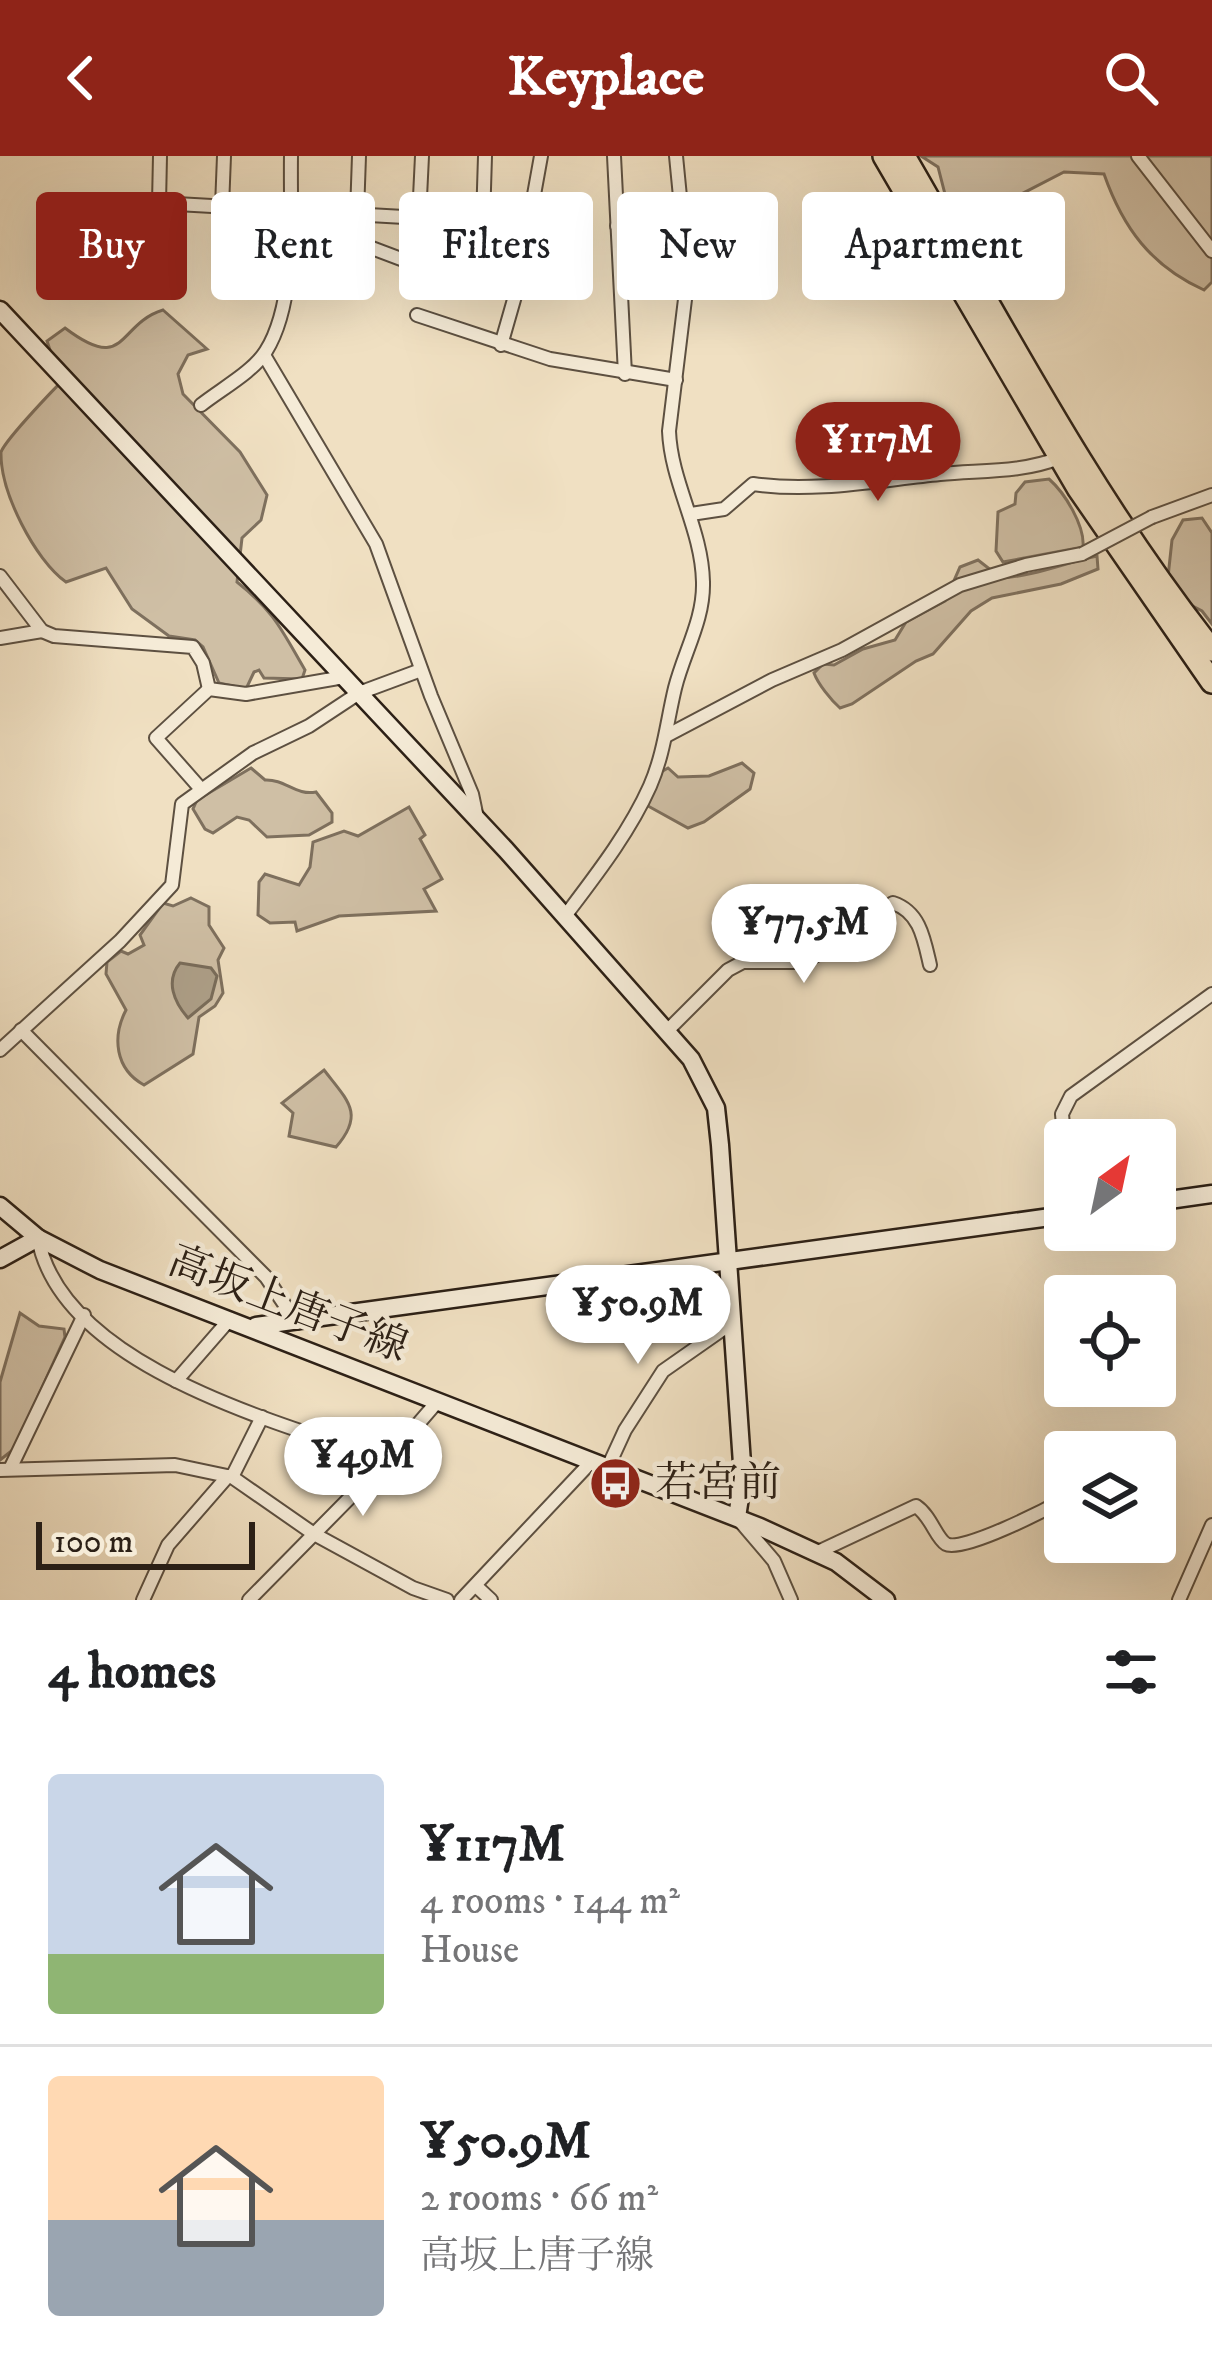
<!DOCTYPE html>
<meta charset="utf-8">
<style>
:root{--surface:#fff;--page:#f6f6f6;--text:#202124;--muted:#757577;--line:#e0e0e0;--accent:#8f2418}
body{margin:0;font-family:"IM FELL DW Pica","Noto Serif JP",serif;background:var(--page);color:var(--text);height:100vh;display:flex;flex-direction:column;font-size:45px;white-space:nowrap}
*{box-sizing:border-box;margin:0}
p{font-size:39px;color:var(--muted)}
.icon{flex:none;width:66px;height:66px;fill:none;stroke:currentColor;stroke-width:2;stroke-linecap:round;stroke-linejoin:round}
.map{position:relative;height:1444px;overflow:hidden}
.panel{display:flex;flex-direction:column;background:var(--surface);flex:1}
.panel>*{flex:none}
.guide{position:absolute;left:36px;top:36px;width:1140px;height:108px;display:flex;gap:24px}
.needle{width:78px;rotate:33deg}
.buttons{position:absolute;left:1044px;top:963px;display:grid;gap:24px}
.buttons a{display:grid;place-items:center;width:132px;height:132px;border-radius:12px;background:var(--surface);box-shadow:0 12px 48px #0002;font-size:60px}
.scale{position:absolute;left:36px;bottom:30px;width:219px;box-sizing:border-box;padding-left:12px;border:6px solid #2c2016;border-top:0;font-size:33px;line-height:42px;white-space:nowrap;color:#2c2016;-webkit-text-stroke:9px #f5ebd7;paint-order:stroke}
.price{position:absolute;translate:-50% -102px;padding:0 27px;border-radius:42px;background:#fff;color:#222;font-size:39px;line-height:78px;filter:drop-shadow(0 3px 6px #0008)}
.price::after{content:'';position:absolute;left:50%;top:72px;width:36px;height:27px;margin-left:-18px;background:inherit;clip-path:polygon(0 0,100% 0,50% 100%)}
.price.on{background:var(--accent);color:#fff}
ul{padding:0;list-style:none}
li{display:flex;align-items:center;gap:36px;height:300px;padding:0 48px}
li+li{border-top:3px solid var(--line)}
li span{display:grid;place-items:center;flex:none;width:336px;height:240px;border-radius:12px;color:#555}
li>.icon{margin-inline-start:auto}
span .icon{width:144px;height:144px;fill:#fffc;stroke-width:1}
li b{font-size:51px}
h2{display:flex;justify-content:space-between;align-items:center;height:144px;padding:0 48px;font-size:51px}
.pill{padding:0 42px;border-radius:12px;background:var(--surface);box-shadow:0 12px 48px #0002;font-size:42px;line-height:108px}
.pill.on{background:var(--accent);color:#fff}
header{display:flex;justify-content:space-between;align-items:center;height:156px;padding:0 48px;background:var(--accent);color:#fff;font-size:54px;font-weight:800}
.map>svg:first-child{display:block}
.green{fill:#cfbfa5;stroke:#7e705e;stroke-width:3}
.water{fill:#ad9f88;stroke:#796c5a;stroke-width:3}
.lines{fill:none;stroke-linecap:round;stroke-linejoin:round}
.street-casing{stroke:#5d5041;stroke-width:16}
.secondary-casing{stroke:#2c2016;stroke-width:21}
.highway-casing{stroke:#2c2016;stroke-width:26}
.street{stroke:#f5ebd7;stroke-width:12}
.secondary{stroke:#f5ebd7;stroke-width:16}
.highway{stroke:#f0e0c2;stroke-width:21}
.street-bridge-casing{stroke:#5d5041;stroke-width:16;stroke-linecap:butt}
.street-bridge{stroke:#f5ebd7;stroke-width:12}
.labels{text-anchor:middle;dominant-baseline:central;stroke-width:9;stroke-linejoin:round;paint-order:stroke}
.street-label{font-size:42px;fill:#2c2016;stroke:#f5ebd7}
.poi-label{font-size:42px;fill:#2c2016;stroke:#f5ebd7;text-anchor:start}
</style>
<header><svg class="icon" aria-label="back" viewBox="0 0 24 24"><path d="M15 5l-7 7 7 7"/></svg>Keyplace<svg class="icon" aria-label="search" viewBox="0 0 24 24"><circle cx="10" cy="10" r="6"/><path d="M15 15l6 6"/></svg></header>
<div class="map">
<svg width="1212" height="1444" viewBox="0 0 1212 1444">
<rect width="100%" height="100%" fill="#f0e0c2"/>
<filter id="stains"><feTurbulence type="fractalNoise" baseFrequency=".00167" numOctaves="4"/><feColorMatrix values="0 0 0 0 .2 0 0 0 0 .09 0 0 0 0 .02 0 0 0 .5 -.17"/></filter>
<radialGradient id="worn" r=".72"><stop offset=".6" stop-color="#630" stop-opacity="0"/><stop offset="1" stop-color="#630" stop-opacity=".3"/></radialGradient>
<g class="green">
<path d="M921 0H1212V126L1204 134C1151 110 1123 72 1104 18L1064 16 963 68 946 42 938 11Z"/>
<path d="M163 154 207 193 188 199 178 218 183 238 240 296 267 339 261 364 242 382 237 426C275 456 282 475 305 514L302 523 264 522 259 514 254 516 246 533 219 527 203 491 195 484 169 480 132 453 106 412 66 426C35 404 0 336 1 296 6 283 59 227 71 217L51 197 47 185 65 172C127 219 117 168 163 154Z"/>
<path d="M1049 323C1065 337 1085 370 1083 391L1003 406 996 395 998 356 1015 348 1016 337 1025 326Z"/>
<polygon points="1202,362 1212,377 1212,468 1202,455 1183,445 1168,421 1172,384 1183,364"/>
<path d="M1097 400 1098 413 1061 428 992 442 971 455 933 498 916 505 852 548 840 552C831 544 818 528 814 517L823 508 834 509 863 493 895 484 906 466 945 445 960 411 978 404 1001 422C1035 420 1064 407 1097 400Z"/>
<polygon points="742,607 754,617 750,633 704,666 688,672 648,650 649,623 668,612 678,621 709,620"/>
<path d="M251 612 265 624C285 623 296 640 316 636L332 657V666L309 679 267 681 249 664 237 661 213 677 205 673 193 653 197 644Z"/>
<polygon points="409,651 425,679 420,683 442,723 424,733 436,755 339,760 297,775 295,766 270,767 258,759 259,726 265,718 299,729 310,711 313,686 344,675 358,680"/>
<path d="M191 742 209 751V769L224 792 218 804 223 837 215 850 199 861 193 898 144 929C115 913 112 881 126 854L106 818 107 806 121 795 128 798 144 789 140 779 163 747 173 750Z"/>
<path d="M324 914C348 945 365 958 336 991L289 980 293 957 282 947Z"/>
<polygon points="20,1157 39,1170 64,1173 65,1181 14,1293 0,1304 0,1226"/>
</g>
<path class="water" d="M180 807 211 812 217 820 211 843 188 862C174 846 165 825 180 807Z"/>
<g class="lines">
<defs>
<g id="street">
<polyline points="160,0 159,47 528,68"/>
<polyline points="359,0 356,86 430,114 441,64"/>
<polyline points="614,0 625,218"/>
<polyline points="1138,0 1212,95"/>
<polyline points="222,51 224,0"/>
<polyline points="419,62 422,0"/>
<polyline points="483,65 485,0"/>
<polyline points="617,70 683,72"/>
<polyline points="417,159 550,203 676,224"/>
<polyline points="501,189 517,133 541,0"/>
<polyline points="264,199 376,388 431,540 472,638 477,662"/>
<path d="M201 249C221 233 253 216 266 195 297 145 290 58 291 0"/>
<path d="M691 358 724 353 753 328C814 337 879 324 940 318 980 314 1021 317 1059 302"/>
<polyline points="1152,361 1212,339"/>
<polyline points="0,420 42,475 0,482"/>
<polyline points="42,475 54,480 193,491 203,507 209,533"/>
<polyline points="666,580 772,524 842,494 960,429 1026,409 1082,398"/>
<polyline points="200,632 156,582 209,533 246,538 344,521"/>
<path d="M565 760C596 719 629 677 650 630 664 598 667 565 675 532 684 496 704 464 703 426 702 373 671 327 669 275L686 135V102L676 0"/>
<polyline points="21,874 266,1121 297,1167"/>
<path d="M666 876 728 814 743 806H803L830 792 893 747C920 756 924 783 930 809"/>
<polyline points="0,894 120,785 172,729 182,648 253,597 309,570 359,537 421,514"/>
<polyline points="1065,992 1062,958 1071,940 1212,838"/>
<path d="M38 1082C62 1211 280 1267 387 1304"/>
<polyline points="176,1225 230,1163"/>
<polyline points="11,1311 84,1159"/>
<polyline points="608,1311 625,1274 663,1215 733,1166"/>
<polyline points="0,1314 175,1309 232,1321 314,1378 413,1432 447,1444"/>
<polyline points="232,1321 262,1261"/>
<polyline points="740,1365 774,1405 791,1444"/>
<path d="M818 1396 916 1350C931 1360 936 1382 946 1388 962 1397 1047 1353 1065 1343"/>
<polyline points="476,1430 491,1444"/>
<polyline points="143,1444 168,1389 228,1320"/>
<polyline points="249,1444 387,1304 437,1246"/>
<polyline points="461,1444 592,1305"/>
<polyline points="1179,1444 1212,1369"/>
</g>
<g id="secondary">
<polyline points="0,154 506,694 691,903 716,952 720,989 743,1322 737,1361"/>
<polyline points="1155,1046 1212,1038"/>
<polyline points="0,1050 38,1082 100,1114 760,1371 836,1406 886,1444"/>
<polyline points="0,1103 38,1082"/>
<polyline points="256,1170 1065,1059"/>
</g>
<g id="highway">
<polyline points="884,0 1078,332 1212,526"/>
<path d="M904 0C1001 167 1092 343 1212 494"/>
</g>
</defs>
<use href="#street" class="street-casing"/>
<use href="#secondary" class="secondary-casing"/>
<use href="#highway" class="highway-casing"/>
<use href="#street" class="street"/>
<use href="#secondary" class="secondary"/>
<use href="#highway" class="highway"/>
<defs>
<polyline id="street-bridge" points="1082,398 1152,361"/>
</defs>
<use href="#street-bridge" class="street-bridge-casing"/>
<use href="#street-bridge" class="street-bridge"/>
</g>
<defs>
<symbol id="bus-disc" viewBox="-11 -11 22 22"><circle r="9.5" fill="#8f2418" stroke="#f5ebd7"/><path d="M-5-6H5V4H4V6H2V4H-2V6H-4V4H-5ZM-3.5-4V0h7V-4ZM-3.5 1.2v1.5H-2V1.2ZM2 1.2v1.5H3.5V1.2Z" fill="#fff"/></symbol>
</defs>
<g fill-rule="evenodd">
<use href="#bus-disc" x="586" y="1298" width="59" height="59"/>
</g>
<g class="labels">
<g class="street-label">
<text transform="translate(288 1149) rotate(21)">高坂上唐子線</text>
</g>
<g class="poi-label">
<text x="655" y="1328">若宮前</text>
</g>
</g>
<rect width="100%" height="100%" filter="url(#stains)"/>
<rect width="100%" height="100%" fill="url(#worn)"/>
</svg>
<div class="buttons">
<a><svg class="needle" viewBox="-14 -14 28 28"><path d="M0-13l5 13h-10z" fill="#e53935"/><path d="M0 13l5-13h-10z" fill="#757577"/></svg></a>
<a><svg class="icon" aria-label="locate" viewBox="0 0 24 24"><circle cx="12" cy="12" r="6"/><path d="M12 2v4M12 18v4M2 12h4M18 12h4"/></svg></a>
<a><svg class="icon" aria-label="layers" viewBox="0 0 24 24"><path d="M12 4l9 5-9 5-9-5zM3 14l9 5 9-5"/></svg></a>
</div>
<div class="scale">100 m</div>
<b class="price on" style="left:878px;top:348px">¥117M</b>
<b class="price" style="left:804px;top:830px">¥77.5M</b>
<b class="price" style="left:638px;top:1211px">¥50.9M</b>
<b class="price" style="left:363px;top:1363px">¥49M</b>
<div class="guide">
<a class="pill on">Buy</a>
<a class="pill">Rent</a>
<a class="pill">Filters</a>
<a class="pill">New</a>
<a class="pill">Apartment</a>
</div>
</div>
<section class="panel">
<h2>4 homes<svg class="icon" aria-label="filters" viewBox="0 0 24 24"><path d="M4 7h16M4 17h16"/><circle cx="9" cy="7" r="2"/><circle cx="15" cy="17" r="2"/></svg></h2>
<ul>
<li><span style="background:linear-gradient(#c9d6e8 75%,#8fb573 0)"><svg class="icon" aria-label="home" viewBox="0 0 24 24"><path d="M3 11l9-7 9 7M6 9v11h12V9"/></svg></span><div><b>¥117M</b><p>4 rooms · 144 m²</p><p>House</p></div></li>
<li><span style="background:linear-gradient(#ffd9b3 60%,#9aa5b1 0)"><svg class="icon" aria-label="home" viewBox="0 0 24 24"><path d="M3 11l9-7 9 7M6 9v11h12V9"/></svg></span><div><b>¥50.9M</b><p>2 rooms · 66 m²</p><p>高坂上唐子線</p></div></li>
</ul>
</section>
